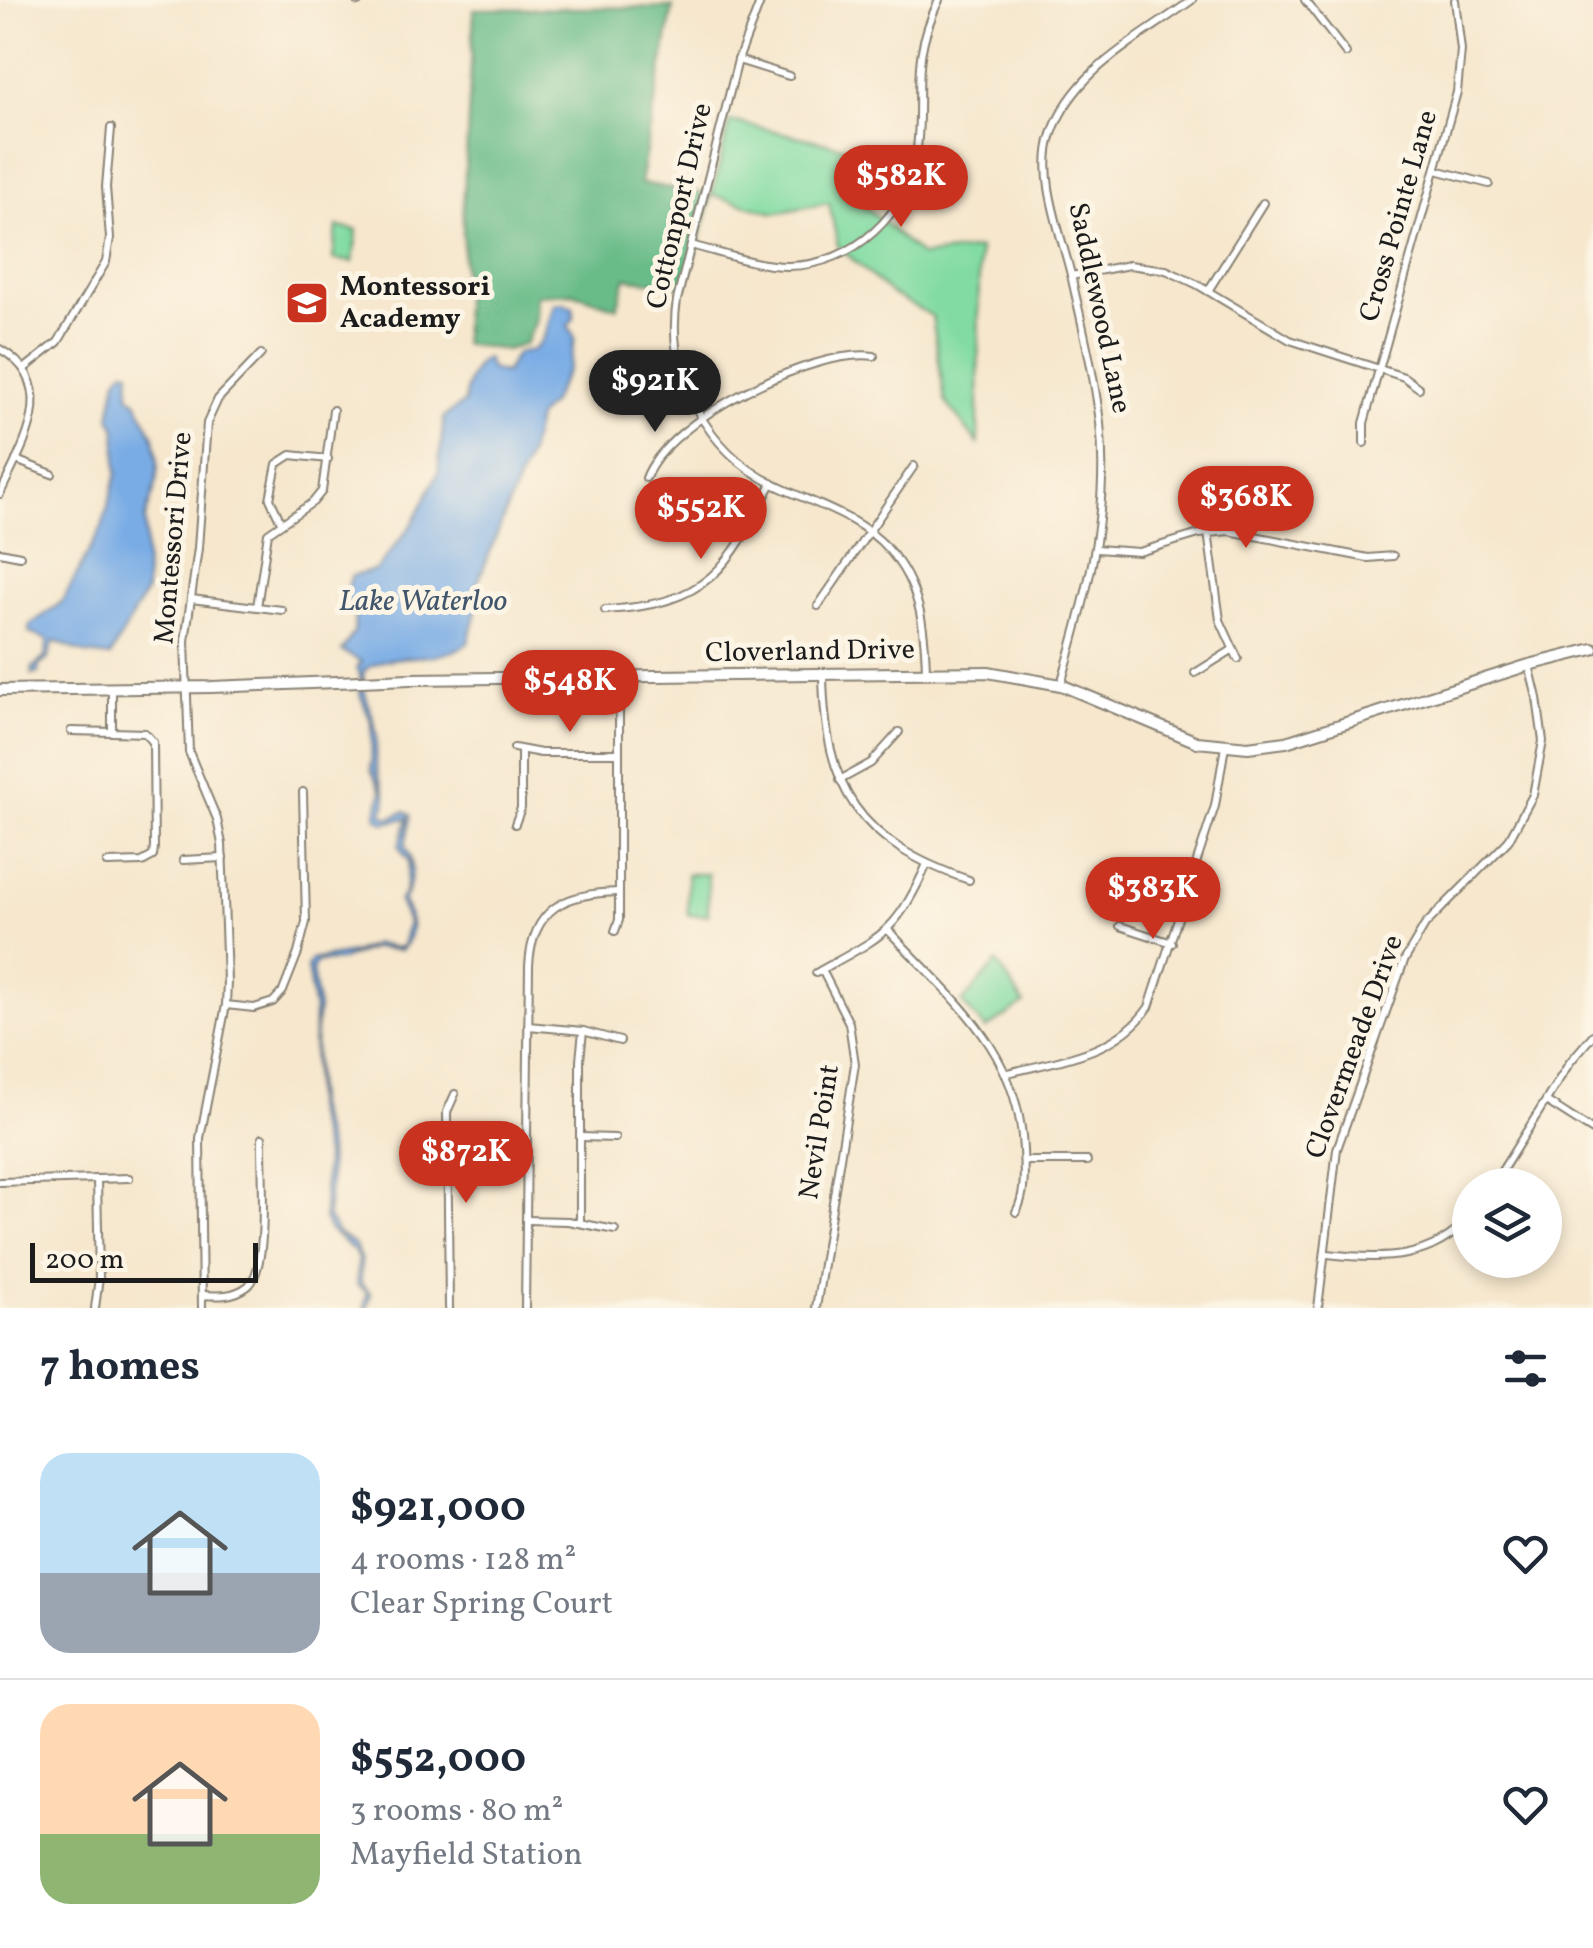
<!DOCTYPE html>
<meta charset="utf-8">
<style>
:root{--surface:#fff;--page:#f6f6f7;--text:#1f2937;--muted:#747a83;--line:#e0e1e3;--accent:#c8321e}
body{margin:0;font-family:Vollkorn,serif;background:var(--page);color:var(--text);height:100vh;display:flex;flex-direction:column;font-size:38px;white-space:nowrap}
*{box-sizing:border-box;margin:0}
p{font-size:32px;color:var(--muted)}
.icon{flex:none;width:55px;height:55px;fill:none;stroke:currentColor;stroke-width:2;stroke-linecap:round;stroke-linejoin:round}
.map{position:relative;height:1308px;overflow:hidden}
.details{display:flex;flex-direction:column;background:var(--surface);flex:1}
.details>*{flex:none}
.controls{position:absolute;left:1452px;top:1168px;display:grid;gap:20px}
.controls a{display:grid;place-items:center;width:110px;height:110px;border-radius:50%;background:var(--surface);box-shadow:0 5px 15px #0003;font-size:50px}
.scale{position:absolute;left:30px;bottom:25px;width:228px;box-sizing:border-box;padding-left:10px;border:5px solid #1c1c1c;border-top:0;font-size:28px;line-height:35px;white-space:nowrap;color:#1c1c1c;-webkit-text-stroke:8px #fcf5e5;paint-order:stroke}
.price{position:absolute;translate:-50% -85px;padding:0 22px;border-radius:35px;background:var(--accent);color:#fff;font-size:32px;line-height:65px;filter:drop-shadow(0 2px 5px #0008)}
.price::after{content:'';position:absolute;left:50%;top:60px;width:30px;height:22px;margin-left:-15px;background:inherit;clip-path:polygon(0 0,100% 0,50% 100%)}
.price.current{background:#222;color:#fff}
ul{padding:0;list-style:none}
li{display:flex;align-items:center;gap:30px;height:250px;padding:0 40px}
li+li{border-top:2px solid var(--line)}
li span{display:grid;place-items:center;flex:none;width:280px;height:200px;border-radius:30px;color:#555}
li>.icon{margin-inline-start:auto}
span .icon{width:120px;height:120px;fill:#fffc;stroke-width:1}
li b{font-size:42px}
h2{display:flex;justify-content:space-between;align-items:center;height:120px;padding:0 40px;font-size:42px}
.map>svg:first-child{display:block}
.green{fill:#82dca2;stroke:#4f7c5f;stroke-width:2.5}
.forest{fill:#69bc88;stroke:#426c52;stroke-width:2.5}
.water{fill:#79ace5;stroke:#4a6480;stroke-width:2.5}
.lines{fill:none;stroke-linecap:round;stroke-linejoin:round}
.street-casing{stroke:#898274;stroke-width:10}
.secondary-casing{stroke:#898274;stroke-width:14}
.street{stroke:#fff;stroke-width:6}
.secondary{stroke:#fff;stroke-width:10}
.labels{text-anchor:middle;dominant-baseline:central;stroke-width:10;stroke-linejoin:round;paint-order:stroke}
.street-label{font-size:28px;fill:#1c1c1c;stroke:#fcf5e5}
.poi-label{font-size:28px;font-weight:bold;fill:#1c1c1c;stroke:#fcf5e5;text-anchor:start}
.water-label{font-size:30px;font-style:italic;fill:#41566c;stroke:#fcf5e5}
</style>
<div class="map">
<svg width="1593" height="1308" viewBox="0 0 1593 1308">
<rect width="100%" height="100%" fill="#fcf5e5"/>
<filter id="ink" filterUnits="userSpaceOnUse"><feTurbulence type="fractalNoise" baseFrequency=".01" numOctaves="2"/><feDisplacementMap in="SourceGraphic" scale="20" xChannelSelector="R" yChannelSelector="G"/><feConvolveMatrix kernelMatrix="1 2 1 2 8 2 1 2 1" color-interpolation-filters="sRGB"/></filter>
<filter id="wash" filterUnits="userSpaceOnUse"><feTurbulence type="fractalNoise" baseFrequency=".0048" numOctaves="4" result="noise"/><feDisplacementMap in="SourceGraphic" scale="40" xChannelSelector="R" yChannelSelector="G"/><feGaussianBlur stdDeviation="2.25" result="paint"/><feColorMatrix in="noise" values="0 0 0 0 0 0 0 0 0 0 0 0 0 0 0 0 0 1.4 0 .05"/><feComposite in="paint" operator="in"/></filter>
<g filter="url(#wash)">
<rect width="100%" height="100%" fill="#f6e7cd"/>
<g class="green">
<polygon points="730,121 853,149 846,189 921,256 979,249 978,444 945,401 932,316 890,293 838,246 829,203 774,213 712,195"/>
<polygon points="337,227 357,230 353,262 333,259"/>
<polygon points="687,874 708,874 708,915 688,915"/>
<polygon points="997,962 1024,1004 986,1029 962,1003"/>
</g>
<polygon class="forest" points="673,7 640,183 712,195 686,287 626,278 617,308 573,293 537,295 536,321 525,344 506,350 463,344 463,211 474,9"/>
<g class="water">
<path d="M563 303 573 307 574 318 568 326 575 338 569 367 551 403 537 418 530 451 476 587 478 603 468 643C437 667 392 647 364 671 360 694 374 709 376 732 378 744 374 759 377 771 381 792 392 791 382 814L390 818 405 811 411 815 405 847C418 864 410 885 403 903 414 919 414 935 401 950L373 948 339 961 317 962 312 970 318 1009 315 1036 316 1106 328 1148 330 1183 327 1216 337 1233 355 1245 361 1260V1283L371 1294 367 1308H364L367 1292 357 1285 358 1260 354 1251 329 1230 324 1219 325 1155 313 1108 314 1012 307 967 311 960 353 953 375 944 396 948 402 946 408 922 399 902 405 891 409 862 399 847 408 818 385 823 376 817 382 792 371 770 372 724 360 694V675L357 668 362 662 342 651 354 632 355 617 346 595 351 576 376 570 413 523 438 473 444 417 465 402C465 387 473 362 487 358L490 369 505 373C511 366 511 357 518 353 528 348 525 355 534 349 548 338 548 318 555 304Z"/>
<polygon points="124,370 130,371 129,395 137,402 154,437 158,463 156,484 145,518 146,591 110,657 87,654 54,641 48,659 39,666 38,673 32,675 33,667 45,657 48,640 29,633 30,625 62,602 102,527 117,474 116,428 110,417 117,378"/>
</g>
</g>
<g filter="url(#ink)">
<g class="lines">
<defs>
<g id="street">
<polyline points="358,0 358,2"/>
<path d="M761 0 738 60 677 300C665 376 707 451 775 485 814 504 859 516 888 549 920 584 925 627 926 672"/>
<polyline points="1305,0 1346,53"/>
<polyline points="738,60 789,76"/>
<polyline points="1436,170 1489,184"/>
<path d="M691 245C722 253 756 266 788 266 853 266 910 213 917 149 924 87 909 63 939 0"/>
<polyline points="1071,276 1129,265 1166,270 1196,284 1290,340 1404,377 1419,388"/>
<polyline points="1208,291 1263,203"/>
<path d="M0 349C63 385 22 446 0 494"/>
<polyline points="24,369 58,342 106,262 110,238 106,187 111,128"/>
<polyline points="1364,443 1364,423 1457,92 1461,50 1455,0"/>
<polyline points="16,460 52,474"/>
<path d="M646 478C668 419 813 348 874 356"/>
<polyline points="281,522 270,499 277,464 291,455 328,459"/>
<polyline points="1208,532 1220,620 1238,659"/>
<polyline points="1096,549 1139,552 1199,534 1229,531 1368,558 1393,556"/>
<polyline points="0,552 20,556"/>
<polyline points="191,599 282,610"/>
<polyline points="818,606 914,466"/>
<polyline points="257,607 268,533 313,502 322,491 333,410"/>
<path d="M605 610C709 604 728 569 772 483"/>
<polyline points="1195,673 1232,650"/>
<path d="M823 675C825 790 858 842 969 880"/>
<path d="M1061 684C1086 598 1110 514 1100 423 1094 373 1082 324 1071 275 1061 233 1037 176 1052 134 1073 70 1142 37 1192 0"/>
<polyline points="71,731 112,732"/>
<polyline points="514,748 541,753 619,753"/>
<polyline points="840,780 871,763 899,732"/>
<polyline points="515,824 521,808 521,751"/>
<polyline points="183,860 223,858"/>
<polyline points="107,863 142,862 153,856 154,847 153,742 145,733 112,732 112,689"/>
<polyline points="1120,926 1172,943"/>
<path d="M888 930C952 999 1019 1049 1023 1150 1024 1171 1026 1194 1016 1212"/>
<polyline points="615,931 619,920 619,677"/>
<path d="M816 973C881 936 896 935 927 864"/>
<polyline points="226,1005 254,1008 273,1002 283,991 298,953 306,922 303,792"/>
<polyline points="528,1026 583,1031 620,1041"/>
<path d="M1008 1073C1059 1060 1117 1054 1149 1007L1215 806 1225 746"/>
<polyline points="1546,1101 1593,1131"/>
<polyline points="581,1137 615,1138"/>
<polyline points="1024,1161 1087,1161"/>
<polyline points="0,1182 129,1178"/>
<polyline points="1493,1185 1570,1062 1593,1035"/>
<polyline points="526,1220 568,1221 615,1230"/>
<polyline points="580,1223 580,1060 583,1031"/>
<path d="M1327 1254C1380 1260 1432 1262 1470 1217"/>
<path d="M202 1295C218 1296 234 1297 248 1286 270 1268 261 1168 262 1138"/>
<polyline points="95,1308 99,1278 97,1179"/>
<polyline points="202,1308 200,1138 226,1005 227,981 222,844 217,819 189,752 185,641 198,548 207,423 218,399 261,354"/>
<polyline points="449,1308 447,1112 455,1094"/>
<path d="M525 1308 529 966C532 907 566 893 619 892"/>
<polyline points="816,1308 855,1064 849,1023 822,970"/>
<polyline points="1318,1308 1337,1149 1404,961 1425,925 1508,841 1533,795 1543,741 1537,698 1529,665"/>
</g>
<polyline id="secondary" points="0,690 212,687 410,679 988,672 1061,685 1197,742 1248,747 1286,742 1529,665 1593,649"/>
</defs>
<use href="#street" class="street-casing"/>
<use href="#secondary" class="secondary-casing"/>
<use href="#street" class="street"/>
<use href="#secondary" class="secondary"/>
</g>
</g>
<defs>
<symbol id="school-square" viewBox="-11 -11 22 22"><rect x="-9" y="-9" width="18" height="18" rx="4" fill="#c8321e" stroke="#fcf5e5"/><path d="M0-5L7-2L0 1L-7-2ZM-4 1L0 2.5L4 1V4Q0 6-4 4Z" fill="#fff"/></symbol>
</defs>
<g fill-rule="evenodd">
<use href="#school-square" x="282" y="278" width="50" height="50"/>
</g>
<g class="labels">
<g class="street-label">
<text transform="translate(680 206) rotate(-77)">Cottonport Drive</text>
<text transform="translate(1399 216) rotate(-74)">Cross Pointe Lane</text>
<text transform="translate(1099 308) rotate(78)">Saddlewood Lane</text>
<text transform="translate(174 538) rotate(-85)">Montessori Drive</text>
<text transform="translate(810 652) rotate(-1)">Cloverland Drive</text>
<text transform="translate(1355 1047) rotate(-70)">Clovermeade Drive</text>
<text transform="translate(820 1132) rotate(-81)">Nevil Point</text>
</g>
<g class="poi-label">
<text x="340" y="287">Montessori<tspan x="340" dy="32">Academy</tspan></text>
</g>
<g class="water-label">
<text x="423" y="602">Lake Waterloo</text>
</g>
</g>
</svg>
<div class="controls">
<a><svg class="icon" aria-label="layers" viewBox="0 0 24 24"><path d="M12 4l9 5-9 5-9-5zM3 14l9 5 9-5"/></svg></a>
</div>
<div class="scale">200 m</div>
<b class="price" style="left:901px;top:230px">$582K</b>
<b class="price current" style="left:655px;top:435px">$921K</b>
<b class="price" style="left:1246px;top:551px">$368K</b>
<b class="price" style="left:701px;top:562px">$552K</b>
<b class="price" style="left:570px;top:735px">$548K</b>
<b class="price" style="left:1153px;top:942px">$383K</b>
<b class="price" style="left:466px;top:1206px">$872K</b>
</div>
<section class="details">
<h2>7 homes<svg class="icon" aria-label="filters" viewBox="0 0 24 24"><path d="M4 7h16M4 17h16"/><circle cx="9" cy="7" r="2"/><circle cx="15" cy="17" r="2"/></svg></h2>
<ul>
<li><span style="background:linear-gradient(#bfe0f5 60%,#9aa5b1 0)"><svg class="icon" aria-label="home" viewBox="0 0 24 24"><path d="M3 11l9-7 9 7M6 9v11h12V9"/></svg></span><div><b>$921,000</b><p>4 rooms · 128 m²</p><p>Clear Spring Court</p></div><svg class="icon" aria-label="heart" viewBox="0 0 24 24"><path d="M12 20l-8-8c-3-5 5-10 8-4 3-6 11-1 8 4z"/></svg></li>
<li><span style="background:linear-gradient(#ffd9b3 65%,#8fb573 0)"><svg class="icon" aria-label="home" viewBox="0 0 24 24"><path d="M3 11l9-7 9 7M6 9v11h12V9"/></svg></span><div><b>$552,000</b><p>3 rooms · 80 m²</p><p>Mayfield Station</p></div><svg class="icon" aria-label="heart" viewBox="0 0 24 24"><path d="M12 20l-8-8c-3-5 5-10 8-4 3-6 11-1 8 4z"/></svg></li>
</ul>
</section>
